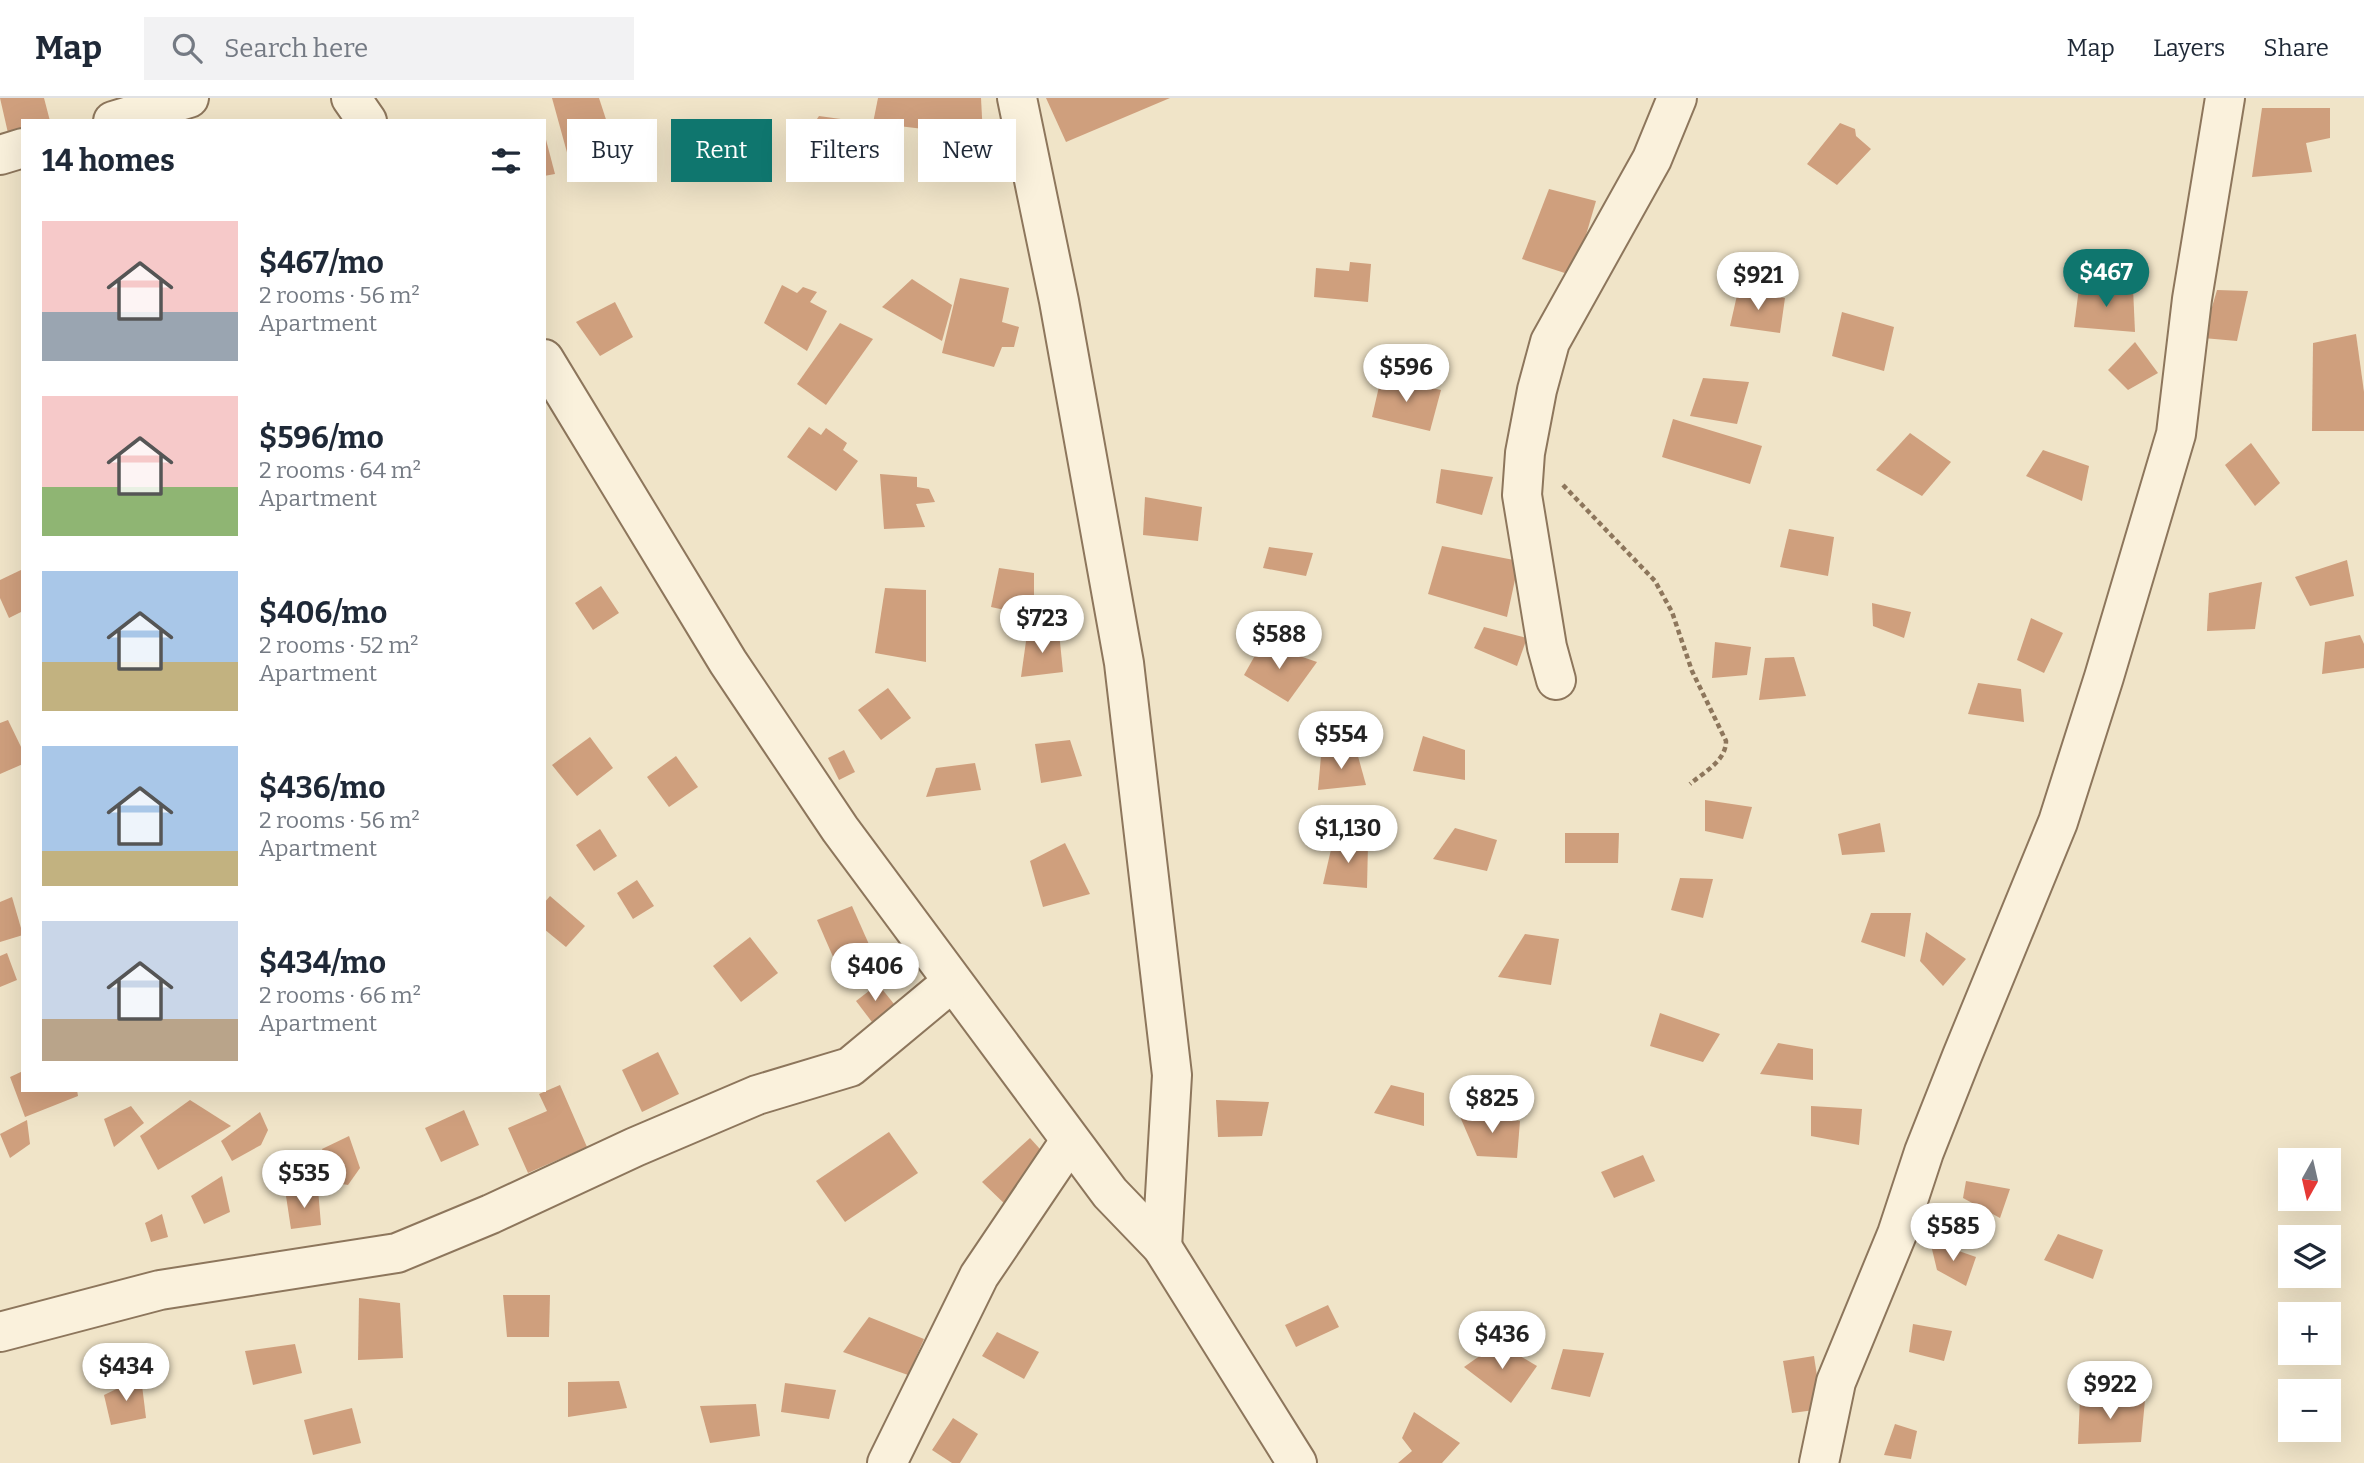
<!DOCTYPE html>
<meta charset="utf-8">
<style>
:root{--surface:#fff;--page:#f2f2f3;--text:#1f2937;--muted:#747a83;--line:#e0e1e3;--accent:#0f766e}
body{margin:0;font-family:Bitter,serif;background:var(--page);color:var(--text);height:100vh;display:flex;flex-direction:column;font-size:26px;white-space:nowrap}
*{box-sizing:border-box;margin:0}
p{font-size:23px;color:var(--muted)}
.icon{flex:none;width:38px;height:38px;fill:none;stroke:currentColor;stroke-width:2;stroke-linecap:round;stroke-linejoin:round}
.map{position:relative;flex:1;overflow:hidden}
.sheet{position:absolute;left:21px;top:21px;width:525px;height:973px;display:flex;flex-direction:column;background:var(--surface);border-radius:0px;box-shadow:0 7px 28px #0002}
.sheet>*{flex:none}
.banner{position:absolute;left:567px;top:21px;width:665px;height:63px;display:flex;gap:14px}
.needle{width:46px;rotate:188deg}
.controls{position:absolute;left:2278px;top:1050px;display:grid;gap:14px}
.controls a{display:grid;place-items:center;width:63px;height:63px;border-radius:0px;background:var(--surface);box-shadow:0 7px 28px #0002;font-size:35px}
.price{position:absolute;translate:-50% -60px;padding:0 16px;border-radius:24px;background:#fff;color:#222;font-size:23px;line-height:46px;filter:drop-shadow(0 2px 4px #0008)}
.price::after{content:'';position:absolute;left:50%;top:42px;width:21px;height:16px;margin-left:-10px;background:inherit;clip-path:polygon(0 0,100% 0,50% 100%)}
.price.active{background:var(--accent);color:#fff}
ul{padding:0;list-style:none}
li{display:flex;align-items:center;gap:21px;height:175px;padding:0 21px}
li span{display:grid;place-items:center;flex:none;width:196px;height:140px;border-radius:0px;color:#555}
li>.icon{margin-inline-start:auto}
span .icon{width:84px;height:84px;fill:#fffc;stroke-width:1}
li b{font-size:30px}
h2{display:flex;justify-content:space-between;align-items:center;height:84px;padding:0 21px;font-size:30px}
.chip{padding:0 24px;border-radius:0px;background:var(--surface);box-shadow:0 7px 28px #0002;font-size:24px;line-height:63px}
.chip.active{background:var(--accent);color:#fff}
header{display:flex;align-items:center;gap:42px;box-sizing:border-box;height:98px;padding:0 35px;background:var(--surface);border-bottom:2px solid var(--line)}
header strong{font-size:33px}
nav{display:flex;gap:38px;margin-inline-start:auto;font-size:24px}
.search{width:490px;height:63px;background:var(--page);display:flex;align-items:center;gap:18px;box-sizing:border-box;padding:0 24px;border-radius:0px;color:var(--muted);font-size:26px}
.map>svg:first-child{display:block}
.building{fill:#cf9f7d}
.lines{fill:none;stroke-linecap:round;stroke-linejoin:round}
.minor-casing{stroke:#8d765c;stroke-width:42}
.path{stroke:#8d765c;stroke-width:4.5;stroke-dasharray:5 3.5;stroke-linecap:butt}
.minor{stroke:#faf1dc;stroke-width:38}
</style>
<header>
<strong>Map</strong>
<div class="search"><svg class="icon" aria-label="search" viewBox="0 0 24 24"><circle cx="10" cy="10" r="6"/><path d="M15 15l6 6"/></svg>Search here</div>
<nav><a>Map</a><a>Layers</a><a>Share</a></nav>
</header>
<div class="map">
<svg width="2364" height="1365" viewBox="0 0 2364 1365">
<rect width="100%" height="100%" fill="#f0e4c8"/>
<g class="building">
<polygon points="0,0 44,0 50,23 23,23 23,31 8,35"/>
<polygon points="552,0 599,0 617,55 571,69"/>
<polygon points="878,0 981,0 983,38 873,25"/>
<polygon points="1046,0 1170,0 1066,44"/>
<polygon points="2262,10 2330,10 2330,40 2306,45 2312,74 2252,79"/>
<polygon points="819,18 848,22 840,74 794,55"/>
<polygon points="1840,25 1855,31 1856,38 1871,51 1837,87 1807,66"/>
<polygon points="544,34 555,76 544,78"/>
<polygon points="1549,91 1596,103 1574,178 1522,161"/>
<polygon points="1350,164 1371,166 1368,204 1314,199 1316,170 1349,173"/>
<polygon points="960,180 1009,190 1002,224 1019,229 1014,249 1002,249 994,269 942,255"/>
<polygon points="912,181 952,207 942,243 882,209"/>
<polygon points="782,187 797,195 803,189 817,194 810,204 827,213 807,253 764,225"/>
<polygon points="2079,190 2133,190 2135,234 2074,229"/>
<polygon points="2217,192 2248,193 2237,243 2203,240"/>
<polygon points="1738,193 1785,200 1780,235 1730,228"/>
<polygon points="615,204 633,239 600,258 576,224"/>
<polygon points="1842,214 1894,229 1884,273 1832,258"/>
<polygon points="840,225 873,241 826,307 797,286"/>
<polygon points="2356,236 2364,294 2364,333 2312,333 2313,245"/>
<polygon points="2135,244 2158,275 2128,292 2108,272"/>
<polygon points="1381,280 1441,292 1430,333 1372,319"/>
<polygon points="1703,280 1749,284 1737,326 1690,318"/>
<polygon points="1673,321 1762,348 1750,386 1662,359"/>
<polygon points="809,329 821,337 826,330 847,345 843,352 858,363 836,393 787,359"/>
<polygon points="1910,335 1951,364 1922,398 1876,372"/>
<polygon points="2251,345 2280,385 2255,408 2225,367"/>
<polygon points="2043,352 2089,368 2082,403 2026,378"/>
<polygon points="1441,371 1493,379 1482,417 1436,405"/>
<polygon points="880,376 917,379 917,389 929,391 935,404 916,406 925,429 884,431"/>
<polygon points="1145,399 1202,409 1198,443 1143,437"/>
<polygon points="1789,431 1834,439 1828,478 1780,469"/>
<polygon points="1442,448 1519,463 1507,519 1428,496"/>
<polygon points="1269,449 1313,455 1306,478 1263,470"/>
<polygon points="2347,462 2354,498 2310,508 2295,479"/>
<polygon points="999,470 1034,475 1034,518 991,509"/>
<polygon points="23,471 23,513 9,520 0,500 0,482"/>
<polygon points="2262,484 2255,531 2207,533 2209,495"/>
<polygon points="601,488 619,515 593,532 575,505"/>
<polygon points="885,490 926,492 926,564 875,555"/>
<polygon points="1872,505 1911,514 1904,540 1873,528"/>
<polygon points="2031,520 2063,535 2044,575 2017,562"/>
<polygon points="1484,529 1527,540 1517,568 1474,550"/>
<polygon points="1059,534 1063,574 1021,579 1027,536"/>
<polygon points="2360,537 2364,546 2364,570 2322,576 2325,544"/>
<polygon points="1715,544 1751,549 1747,577 1712,580"/>
<polygon points="1262,545 1317,564 1288,604 1244,577"/>
<polygon points="1794,559 1806,598 1759,602 1765,560"/>
<polygon points="1978,585 2021,591 2024,624 1968,616"/>
<polygon points="888,590 911,620 881,642 858,612"/>
<polygon points="8,622 23,653 23,666 0,676 0,625"/>
<polygon points="1423,638 1465,652 1465,682 1413,673"/>
<polygon points="590,639 613,670 577,698 552,667"/>
<polygon points="1070,642 1082,678 1041,685 1035,646"/>
<polygon points="1356,651 1366,687 1318,692 1321,658"/>
<polygon points="844,652 855,674 839,682 828,660"/>
<polygon points="676,658 698,689 669,709 647,679"/>
<polygon points="975,665 981,692 926,699 936,670"/>
<polygon points="1705,702 1752,709 1743,741 1705,733"/>
<polygon points="1880,725 1885,754 1842,757 1838,736"/>
<polygon points="1455,730 1497,742 1487,773 1433,761"/>
<polygon points="600,731 617,758 594,773 576,747"/>
<polygon points="1565,735 1619,735 1618,765 1565,765"/>
<polygon points="1333,743 1368,746 1367,790 1323,786"/>
<polygon points="1065,745 1090,796 1043,809 1030,763"/>
<polygon points="1680,780 1713,781 1703,820 1671,812"/>
<polygon points="637,782 654,808 633,821 617,795"/>
<polygon points="550,798 585,828 566,849 544,831 544,805"/>
<polygon points="12,799 23,837 0,844 0,804"/>
<polygon points="852,808 879,869 844,884 817,822"/>
<polygon points="1871,815 1911,815 1905,859 1861,844"/>
<polygon points="1926,834 1966,861 1943,888 1920,863"/>
<polygon points="1525,836 1559,841 1551,887 1498,879"/>
<polygon points="750,839 778,875 741,904 713,868"/>
<polygon points="7,855 17,882 0,889 0,858"/>
<polygon points="878,886 894,906 872,924 856,903"/>
<polygon points="1660,915 1720,936 1703,964 1650,948"/>
<polygon points="1778,945 1813,951 1813,982 1760,976"/>
<polygon points="658,954 679,996 642,1014 622,972"/>
<polygon points="23,973 23,992 77,992 78,998 25,1019 10,979"/>
<polygon points="560,987 587,1049 528,1075 508,1030 547,1013 539,996"/>
<polygon points="1391,987 1424,995 1424,1028 1374,1015"/>
<polygon points="190,1002 231,1028 158,1072 140,1038"/>
<polygon points="1216,1002 1269,1004 1262,1038 1218,1039"/>
<polygon points="131,1008 144,1025 114,1049 104,1021"/>
<polygon points="1811,1008 1862,1011 1859,1047 1811,1038"/>
<polygon points="464,1012 479,1047 441,1064 425,1030"/>
<polygon points="260,1014 268,1032 261,1047 232,1063 221,1043"/>
<polygon points="1458,1014 1520,1023 1517,1060 1477,1058"/>
<polygon points="27,1022 30,1046 10,1060 0,1036"/>
<polygon points="889,1034 918,1075 845,1124 816,1083"/>
<polygon points="349,1038 360,1070 348,1087 336,1085 322,1051"/>
<polygon points="1030,1040 1049,1061 1009,1110 982,1084"/>
<polygon points="1643,1057 1655,1083 1614,1100 1601,1074"/>
<polygon points="222,1078 230,1114 204,1126 191,1098"/>
<polygon points="1966,1083 2010,1091 2000,1120 1963,1100"/>
<polygon points="318,1091 321,1127 291,1131 286,1098"/>
<polygon points="162,1116 168,1139 151,1144 145,1125"/>
<polygon points="2058,1136 2103,1152 2093,1181 2044,1162"/>
<polygon points="1930,1143 1976,1159 1966,1188 1937,1172"/>
<polygon points="503,1197 550,1197 549,1239 507,1239"/>
<polygon points="359,1200 400,1205 403,1260 358,1262"/>
<polygon points="1328,1207 1339,1229 1296,1249 1285,1227"/>
<polygon points="869,1219 924,1241 908,1277 843,1254"/>
<polygon points="1913,1226 1952,1233 1944,1263 1909,1254"/>
<polygon points="997,1234 1039,1254 1024,1281 982,1258"/>
<polygon points="1498,1245 1537,1268 1511,1305 1464,1269"/>
<polygon points="295,1246 302,1275 253,1287 245,1253"/>
<polygon points="1563,1251 1604,1255 1590,1299 1551,1291"/>
<polygon points="1814,1258 1822,1311 1792,1315 1783,1263"/>
<polygon points="141,1279 146,1320 111,1327 104,1297"/>
<polygon points="619,1283 627,1310 568,1319 568,1284"/>
<polygon points="785,1285 836,1292 829,1321 781,1314"/>
<polygon points="2080,1299 2145,1302 2141,1344 2078,1346"/>
<polygon points="756,1306 760,1338 710,1345 700,1308"/>
<polygon points="352,1310 361,1345 313,1357 304,1322"/>
<polygon points="1414,1314 1460,1345 1442,1365 1398,1365 1412,1353 1402,1340"/>
<polygon points="953,1320 978,1336 960,1365 952,1365 932,1352"/>
<polygon points="1895,1326 1917,1333 1911,1361 1884,1357"/>
</g>
<g class="lines">
<defs>
<g id="minor">
<polyline points="351,0 367,23"/>
<polyline points="1017,0 1059,203 1124,565 1172,977 1162,1149"/>
<polyline points="113,23 189,0"/>
<polyline points="0,57 23,50"/>
<polyline points="544,261 728,564 840,731 1110,1095 1162,1149 1297,1365"/>
<polyline points="1556,582 1547,549 1522,397 1525,355 1537,292 1550,244 1652,61 1677,0"/>
<polyline points="0,1234 160,1192 397,1155 491,1116 635,1049 757,997 850,969 951,885"/>
<polyline points="887,1365 979,1178 1070,1043"/>
<polyline points="1819,1365 1836,1284 1897,1136 1924,1054 1962,958 2058,724 2104,579 2176,336 2192,201 2225,0"/>
</g>
</defs>
<use href="#minor" class="minor-casing"/>
<path class="path" d="M1563 387 1655 483 1672 514 1692 573 1726 643C1726 663 1704 674 1690 686"/>
<use href="#minor" class="minor"/>
</g>
</svg>
<div class="controls">
<a><svg class="needle" viewBox="-14 -14 28 28"><path d="M0-13l5 13h-10z" fill="#e53935"/><path d="M0 13l5-13h-10z" fill="#747a83"/></svg></a>
<a><svg class="icon" aria-label="layers" viewBox="0 0 24 24"><path d="M12 4l9 5-9 5-9-5zM3 14l9 5 9-5"/></svg></a>
<a>+</a>
<a>−</a>
</div>
<b class="price active" style="left:2106px;top:211px">$467</b>
<b class="price" style="left:1758px;top:214px">$921</b>
<b class="price" style="left:1406px;top:306px">$596</b>
<b class="price" style="left:1042px;top:557px">$723</b>
<b class="price" style="left:1279px;top:573px">$588</b>
<b class="price" style="left:1341px;top:673px">$554</b>
<b class="price" style="left:1348px;top:767px">$1,130</b>
<b class="price" style="left:875px;top:905px">$406</b>
<b class="price" style="left:1492px;top:1037px">$825</b>
<b class="price" style="left:304px;top:1112px">$535</b>
<b class="price" style="left:1953px;top:1165px">$585</b>
<b class="price" style="left:1502px;top:1273px">$436</b>
<b class="price" style="left:126px;top:1305px">$434</b>
<b class="price" style="left:2110px;top:1323px">$922</b>
<div class="banner">
<a class="chip">Buy</a>
<a class="chip active">Rent</a>
<a class="chip">Filters</a>
<a class="chip">New</a>
</div>
<section class="sheet">
<h2>14 homes<svg class="icon" aria-label="filters" viewBox="0 0 24 24"><path d="M4 7h16M4 17h16"/><circle cx="9" cy="7" r="2"/><circle cx="15" cy="17" r="2"/></svg></h2>
<ul>
<li><span style="background:linear-gradient(#f6c9c9 65%,#9aa5b1 0)"><svg class="icon" aria-label="home" viewBox="0 0 24 24"><path d="M3 11l9-7 9 7M6 9v11h12V9"/></svg></span><div><b>$467/mo</b><p>2 rooms · 56 m²</p><p>Apartment</p></div></li>
<li><span style="background:linear-gradient(#f6c9c9 65%,#8fb573 0)"><svg class="icon" aria-label="home" viewBox="0 0 24 24"><path d="M3 11l9-7 9 7M6 9v11h12V9"/></svg></span><div><b>$596/mo</b><p>2 rooms · 64 m²</p><p>Apartment</p></div></li>
<li><span style="background:linear-gradient(#a9c7e8 65%,#c2b280 0)"><svg class="icon" aria-label="home" viewBox="0 0 24 24"><path d="M3 11l9-7 9 7M6 9v11h12V9"/></svg></span><div><b>$406/mo</b><p>2 rooms · 52 m²</p><p>Apartment</p></div></li>
<li><span style="background:linear-gradient(#a9c7e8 75%,#c2b280 0)"><svg class="icon" aria-label="home" viewBox="0 0 24 24"><path d="M3 11l9-7 9 7M6 9v11h12V9"/></svg></span><div><b>$436/mo</b><p>2 rooms · 56 m²</p><p>Apartment</p></div></li>
<li><span style="background:linear-gradient(#c9d6e8 70%,#b9a48a 0)"><svg class="icon" aria-label="home" viewBox="0 0 24 24"><path d="M3 11l9-7 9 7M6 9v11h12V9"/></svg></span><div><b>$434/mo</b><p>2 rooms · 66 m²</p><p>Apartment</p></div></li>
</ul>
</section>
</div>
